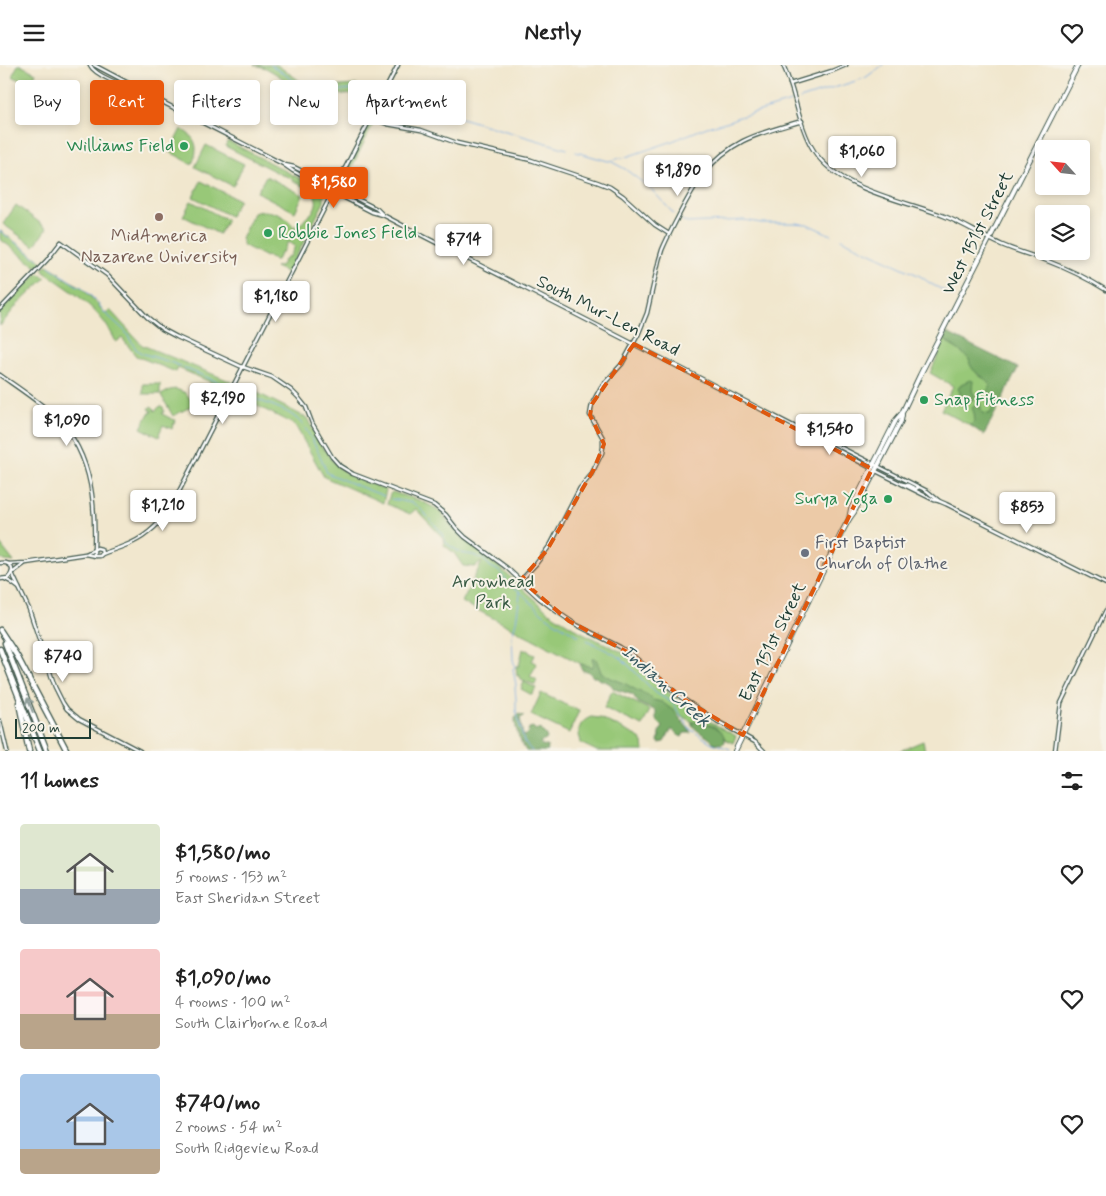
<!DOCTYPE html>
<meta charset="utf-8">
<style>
:root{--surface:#fff;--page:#f2f2f2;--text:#222;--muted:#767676;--accent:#ea580c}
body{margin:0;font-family:Mynerve,sans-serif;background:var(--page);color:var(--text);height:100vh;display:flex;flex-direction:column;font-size:19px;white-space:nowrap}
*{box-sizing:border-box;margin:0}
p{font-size:16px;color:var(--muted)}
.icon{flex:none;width:28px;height:28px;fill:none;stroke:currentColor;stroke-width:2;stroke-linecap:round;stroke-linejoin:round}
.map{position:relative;height:686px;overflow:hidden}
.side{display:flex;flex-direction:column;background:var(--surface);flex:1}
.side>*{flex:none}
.guide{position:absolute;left:15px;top:15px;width:500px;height:45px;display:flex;gap:10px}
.needle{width:32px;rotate:297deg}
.tools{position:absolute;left:1035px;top:75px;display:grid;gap:10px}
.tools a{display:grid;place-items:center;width:55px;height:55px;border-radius:5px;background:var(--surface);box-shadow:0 2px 8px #0003;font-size:25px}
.scale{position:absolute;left:15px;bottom:12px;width:76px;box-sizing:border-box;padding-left:5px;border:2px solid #1f3d34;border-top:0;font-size:14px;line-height:18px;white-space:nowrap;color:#1f3d34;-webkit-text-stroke:4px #f7f3e8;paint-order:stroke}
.price{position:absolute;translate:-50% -42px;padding:0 11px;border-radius:5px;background:#fff;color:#222;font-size:16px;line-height:32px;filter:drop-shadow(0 1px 2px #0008)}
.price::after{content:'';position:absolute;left:50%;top:30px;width:15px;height:11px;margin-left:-8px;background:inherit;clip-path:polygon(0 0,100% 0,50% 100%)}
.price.current{background:var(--accent);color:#fff}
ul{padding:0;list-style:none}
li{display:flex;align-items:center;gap:15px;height:125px;padding:0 20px}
li span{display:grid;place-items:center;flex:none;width:140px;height:100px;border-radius:5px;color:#555}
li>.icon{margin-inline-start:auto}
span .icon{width:60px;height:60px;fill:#fffc;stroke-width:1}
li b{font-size:21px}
h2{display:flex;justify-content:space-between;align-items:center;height:60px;padding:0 20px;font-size:21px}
.chip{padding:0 18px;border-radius:5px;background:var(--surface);box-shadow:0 2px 8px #0003;font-size:18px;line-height:45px}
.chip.current{background:var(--accent);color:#fff}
header{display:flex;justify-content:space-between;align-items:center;height:65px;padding:0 20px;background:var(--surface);font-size:22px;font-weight:800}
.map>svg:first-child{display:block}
.green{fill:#98c878;stroke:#5c8256;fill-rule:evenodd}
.forest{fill:#7aac68;stroke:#4c744e}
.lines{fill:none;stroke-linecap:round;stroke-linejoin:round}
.stream{stroke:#76a9e2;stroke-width:1}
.tertiary-casing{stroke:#3e564b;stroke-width:5}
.secondary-casing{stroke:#3e564b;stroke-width:5}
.primary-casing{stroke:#3e564b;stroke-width:6}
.motorway-casing{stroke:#3e564b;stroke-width:7}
.tertiary{stroke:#fff;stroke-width:2.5}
.secondary{stroke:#fff;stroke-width:2.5}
.primary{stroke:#fff;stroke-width:4}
.motorway{stroke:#fff;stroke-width:4.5}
.oneway{stroke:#8f9e9a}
.marked{fill:#de580e;fill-opacity:0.2;stroke:#de580e;stroke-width:4;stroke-dasharray:10 6;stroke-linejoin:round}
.leisure-dot{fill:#2e9e5b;stroke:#f7f3e8;stroke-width:2}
.education-dot{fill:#8d6e63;stroke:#f7f3e8;stroke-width:2}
.worship-dot{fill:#6b7280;stroke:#f7f3e8;stroke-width:2}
.labels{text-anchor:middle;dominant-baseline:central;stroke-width:4;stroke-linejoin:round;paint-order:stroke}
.leisure-label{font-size:18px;fill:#27864d;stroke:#f7f3e8;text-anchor:end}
.street-label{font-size:18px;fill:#1f3d34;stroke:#f7f3e8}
.education-label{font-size:18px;fill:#785e54;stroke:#f7f3e8}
.worship-label{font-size:18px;fill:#5b616d;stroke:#f7f3e8;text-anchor:start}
.park-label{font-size:18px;fill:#375942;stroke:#f7f3e8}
.water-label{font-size:19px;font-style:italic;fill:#355860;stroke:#f7f3e8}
</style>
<header><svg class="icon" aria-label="menu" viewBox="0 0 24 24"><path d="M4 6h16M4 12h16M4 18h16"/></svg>Nestly<svg class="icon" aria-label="heart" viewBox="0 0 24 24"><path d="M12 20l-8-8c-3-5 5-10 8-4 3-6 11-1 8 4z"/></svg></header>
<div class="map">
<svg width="1106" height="686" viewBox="0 0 1106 686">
<rect width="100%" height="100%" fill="#f7f3e8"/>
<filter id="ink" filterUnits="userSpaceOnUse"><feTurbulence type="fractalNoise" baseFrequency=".02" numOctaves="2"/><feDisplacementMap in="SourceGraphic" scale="10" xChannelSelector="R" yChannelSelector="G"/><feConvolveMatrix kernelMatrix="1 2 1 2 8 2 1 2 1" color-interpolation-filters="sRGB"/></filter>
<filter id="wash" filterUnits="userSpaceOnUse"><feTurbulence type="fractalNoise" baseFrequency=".0096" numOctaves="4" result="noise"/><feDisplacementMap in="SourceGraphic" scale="20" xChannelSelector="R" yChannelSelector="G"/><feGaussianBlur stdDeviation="1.12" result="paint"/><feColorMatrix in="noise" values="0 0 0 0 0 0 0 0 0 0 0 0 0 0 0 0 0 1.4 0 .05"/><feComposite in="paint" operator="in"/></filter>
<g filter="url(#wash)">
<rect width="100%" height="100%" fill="#f1e7ce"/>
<g class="green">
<polygon points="18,0 20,0 36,8 30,20 12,11"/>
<polygon points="254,0 277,0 310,23 356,20 370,22 378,26 374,35 354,30 342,29 316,33 306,32 278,10 266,3"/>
<path d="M372 57H374L348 110 345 121 352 127V128L360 133H358C351 130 341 127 340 119L370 58Z"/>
<path d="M181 64C196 72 200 83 192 99L170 87V86Z"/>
<path d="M228 76 326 127 324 132V137L288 208 275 202 281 200 284 195H285L288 191 290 192 295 181 288 177 283 187H281L277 195H275L267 191 266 192 243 180 241 173 254 148C267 142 289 151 294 163L297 159 301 161C301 160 304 155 305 154 307 151 311 150 313 146 324 129 305 122 292 115L293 114 284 110V111L225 81Z"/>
<polygon points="206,80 244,99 233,121 195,102"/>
<polygon points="266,111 303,130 295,147 257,127"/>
<polygon points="201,116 239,135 230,151 193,132"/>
<polygon points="191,136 227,155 219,169 183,151"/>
<polygon points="16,140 47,163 34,181 3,159"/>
<polygon points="0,166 2,167 42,197 39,201 35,201 0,174"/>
<path d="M47 200 59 207 63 212 82 222 106 249 110 245 142 280 232 317 229 325 178 303 176 307 136 291 122 273 116 277C101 244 72 226 44 207L42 204Z"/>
<polygon points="38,208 46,213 18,239 0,261 0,246"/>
<path d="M944 274 950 280 964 288 969 294 978 310 988 316 996 335 990 349 982 348 975 350 974 357 971 361 941 345 953 321 930 308 939 288ZM970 315 972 326 975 331 974 334 967 337 960 327 963 319Z"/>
<polygon points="238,318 307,353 321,380 331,394 338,402 349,410 386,425 383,438 324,412 295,360 232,328"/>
<rect x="143" y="319" width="17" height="10"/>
<polygon points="176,324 186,328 194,340 173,351 161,330 170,325"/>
<polygon points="151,341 155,344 154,345 155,346 159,342 162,341 163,342 164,346 162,349 172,354 176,355 174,359 173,359 172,364 163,360 159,369 160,370 159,372 141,363 149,348 151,348 152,346 149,344"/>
<polygon points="392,427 419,435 433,442 441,448 455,466 465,475 477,483 485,491 497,500 549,547 581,567 618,585 628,591 669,628 681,637 707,655 736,671 733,678 462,537 482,497 474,502 463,501 454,488 444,480 443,473 416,444 410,449 387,439 390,429"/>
<polygon points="0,479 14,497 5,496 0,493"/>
<polygon points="523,584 526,586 527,584 530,588 535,590 532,596 537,599 530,611 537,615 535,620 521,614 520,611 517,611 516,601 519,601"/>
<polygon points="524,617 536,623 532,630 521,624"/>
<polygon points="612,626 650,645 642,661 604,643"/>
<polygon points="541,628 579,646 569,668 531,650"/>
<path d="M591 652 600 653 637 671 643 678 644 686H597L580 678 581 676C576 665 580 656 591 652Z"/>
<polygon points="923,676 925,686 899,686"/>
</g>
<g class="forest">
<path d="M947 268 1018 303 984 370 971 361C976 354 975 350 972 343L977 338H980L982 348 990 349 996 335 986 329 990 320C984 309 970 309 969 294 961 286 952 281 944 274Z"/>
<polygon points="970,315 973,316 972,326 975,331 974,334 967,337 964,340 960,337 960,327 958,324 961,319"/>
<polygon points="219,325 221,327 220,330 222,332 219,334 220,336 218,341 208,337 206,334 208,329 212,326 214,327"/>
<path d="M593 593 596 594 601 607 611 613 624 618 638 626 648 630 653 635 662 637 675 647 690 666 691 668H684L682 672 678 670 673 665H671L664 677 659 678 658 676 660 672 659 667 663 662 656 655V646C651 643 646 642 641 639 636 637 636 634 633 630 631 629 617 625 614 624 610 617 605 616 598 614L597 612H593C590 609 588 604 583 606L580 601 581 599 592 602 594 599 592 594Z"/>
<path d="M519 649 524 651 523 652H520L523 671H524L528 668 529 663 533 662 536 665 539 663 545 669 547 673 546 675 541 677 540 679 541 680 547 681 548 686H526C520 676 515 665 515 653Z"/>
<path d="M694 657C707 658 725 662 725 677L722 679 714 678C708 670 696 668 691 658Z"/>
</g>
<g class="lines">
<g class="stream">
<polyline points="271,0 293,15 296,19 312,29 333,28 342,25 353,24 376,30"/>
<polyline points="387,33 424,42 567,84"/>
<polyline points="800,34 865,13 883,0"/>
<path d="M576 87 608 96C613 96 617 93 623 93L670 77 707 62 729 56 736 53 791 37"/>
<polyline points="612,97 625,104 650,123 674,149"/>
<polyline points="682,155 687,158 744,155 761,158 794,158 807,159 831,170"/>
<polyline points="0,166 39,195"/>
<polyline points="841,174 920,211 931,219 953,230"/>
<polyline points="49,201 76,220 82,222 98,238 104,247 125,266 136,284 141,288 170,297 230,322"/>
<path d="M235 325C242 327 247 331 253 333 267 339 284 343 296 353 308 362 322 394 327 408L353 419 384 431"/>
<path d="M391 434 413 438 419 442 443 469 446 478 461 488 473 490 483 494 491 502 499 506 505 513V517L507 519C520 523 531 539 542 548 554 557 567 564 579 571"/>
<polyline points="519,526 520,529 516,557 512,570 513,595 515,601 513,604 516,620 515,623 516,634 516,645 524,677 532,686"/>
<polyline points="587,575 621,593 656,628 671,637 683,653 690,664 712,678 730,684"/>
</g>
</g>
</g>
<g filter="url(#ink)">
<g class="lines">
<defs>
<g id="tertiary">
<path d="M783 0C796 27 798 61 814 86 839 125 903 135 944 151 964 159 982 171 1002 180 1016 186 1030 190 1045 195 1066 203 1087 213 1106 225"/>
<polyline points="790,19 832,6 846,0"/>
<polyline points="371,53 387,59 421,65 457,78 531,95 597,117 610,122 623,131 655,160 669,169"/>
<polyline points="0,244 47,195 61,177 107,210 147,252 162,264 177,272 240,301 272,312 291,325 298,332 306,342 312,358 332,392 340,401 353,409 434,440 446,450 456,463 465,472 507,503 539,533 556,546 575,559 620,582 631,589 682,633 717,656 755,677 764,686"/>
<path d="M0 310C17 322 34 333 50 347 91 382 96 434 94 484"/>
<polyline points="86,489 97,483 101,484 102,489 100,491 96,491 94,489 94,486"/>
<path d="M102 489C109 486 117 484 124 481 144 474 158 461 170 444L398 0"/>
<polyline points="8,499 26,498 85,489 95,491"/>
<polyline points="12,508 24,499"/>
<path d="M521 515 536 499 551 479 580 423 591 410 602 388 603 382V373L590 350 592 339 601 322 622 299 638 270 647 248 659 195 662 185C667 173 673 162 679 150 695 119 710 93 743 76 761 67 782 62 802 56"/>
<polyline points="0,656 7,686"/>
<polyline points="1055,686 1061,638 1106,545"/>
</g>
<g id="secondary">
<path d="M90 0C95 11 126 22 138 25"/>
<polyline points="94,0 130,19 139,25 283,99 293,106 339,130 372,147 383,150 423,171 809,369 828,380 871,403"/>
<polyline points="285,100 294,102 377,144 382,149"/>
<polyline points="822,375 830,377 927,426 939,436"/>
<polyline points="876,406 934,435 939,436 946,439 1106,519"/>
<polyline points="902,419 908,420 916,424 919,422"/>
<path d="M0 498C11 496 16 505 8 513L0 514"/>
<polyline points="12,508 29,544 55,622 63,638 67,644 79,654 140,686"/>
<polyline points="5,514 11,517 19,523"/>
</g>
<g id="primary">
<polyline points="849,454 851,444 896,355 902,348 920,310 1078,0"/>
<polyline points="735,686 842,467 849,454 854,447 901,356 902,350"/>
</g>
<g id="motorway">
<polyline points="0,565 17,591 67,686"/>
<polyline points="5,578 47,686"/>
<polyline points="0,584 40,686"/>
<polyline points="19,638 29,686"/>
</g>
</defs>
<use href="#tertiary" class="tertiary-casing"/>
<use href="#secondary" class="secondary-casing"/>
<use href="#primary" class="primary-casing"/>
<use href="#motorway" class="motorway-casing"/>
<use href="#tertiary" class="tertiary"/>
<use href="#secondary" class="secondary"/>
<use href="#primary" class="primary"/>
<use href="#motorway" class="motorway"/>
</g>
<defs><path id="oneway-shaft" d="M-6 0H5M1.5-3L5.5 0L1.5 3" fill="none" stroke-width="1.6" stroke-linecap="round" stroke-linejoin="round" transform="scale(1.25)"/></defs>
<use class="oneway" href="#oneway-shaft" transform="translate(30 640) rotate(-111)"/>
</g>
<path class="marked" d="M634 279 872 404 743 670 682 633 631 589 569 556 521 515 547 485 594 404 604 379 590 350 592 339Z"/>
<g class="leisure-dot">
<circle cx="184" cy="81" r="5"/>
<circle cx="268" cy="168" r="5"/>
<circle cx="924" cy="335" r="5"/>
<circle cx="888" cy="434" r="5"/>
</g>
<circle class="education-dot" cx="159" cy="152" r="5"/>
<circle class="worship-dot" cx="805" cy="488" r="5"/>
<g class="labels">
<g class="leisure-label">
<text x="174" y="81">Williams Field</text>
<text x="278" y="168" text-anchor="start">Robbie Jones Field</text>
<text x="934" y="335" text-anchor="start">Snap Fitness</text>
<text x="878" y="434">Surya Yoga</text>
</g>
<g class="street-label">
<text transform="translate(978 168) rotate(-63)">West 151st Street</text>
<text transform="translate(608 251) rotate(27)">South Mur-Len Road</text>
<text transform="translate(773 577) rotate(-64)">East 151st Street</text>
</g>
<g class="education-label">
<text x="159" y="171">MidAmerica<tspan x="159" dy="21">Nazarene University</tspan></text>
</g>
<g class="worship-label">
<text x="815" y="478">First Baptist<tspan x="815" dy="21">Church of Olathe</tspan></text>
</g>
<g class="park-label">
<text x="493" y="517">Arrowhead<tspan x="493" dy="21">Park</tspan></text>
</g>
<g class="water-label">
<text transform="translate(666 621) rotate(42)">Indian Creek</text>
</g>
</g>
</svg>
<div class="tools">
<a><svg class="needle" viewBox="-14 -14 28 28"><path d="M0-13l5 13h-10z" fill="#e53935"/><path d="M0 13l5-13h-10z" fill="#767676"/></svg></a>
<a><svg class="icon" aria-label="layers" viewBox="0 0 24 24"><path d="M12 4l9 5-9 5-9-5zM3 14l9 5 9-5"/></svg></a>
</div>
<div class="scale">200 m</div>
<b class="price" style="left:862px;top:113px">$1,060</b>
<b class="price" style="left:678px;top:132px">$1,890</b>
<b class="price current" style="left:334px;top:144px">$1,580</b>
<b class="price" style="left:464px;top:201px">$714</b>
<b class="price" style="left:276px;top:258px">$1,180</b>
<b class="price" style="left:223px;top:360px">$2,190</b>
<b class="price" style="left:67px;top:382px">$1,090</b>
<b class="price" style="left:830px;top:391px">$1,540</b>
<b class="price" style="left:163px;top:467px">$1,210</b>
<b class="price" style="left:1027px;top:469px">$853</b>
<b class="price" style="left:63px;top:618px">$740</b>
<div class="guide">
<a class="chip">Buy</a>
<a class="chip current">Rent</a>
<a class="chip">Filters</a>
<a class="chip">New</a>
<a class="chip">Apartment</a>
</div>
</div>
<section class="side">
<h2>11 homes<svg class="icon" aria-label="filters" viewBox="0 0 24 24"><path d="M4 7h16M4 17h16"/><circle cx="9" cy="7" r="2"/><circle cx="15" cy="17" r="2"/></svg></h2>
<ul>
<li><span style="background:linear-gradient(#dfe7d0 65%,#9aa5b1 0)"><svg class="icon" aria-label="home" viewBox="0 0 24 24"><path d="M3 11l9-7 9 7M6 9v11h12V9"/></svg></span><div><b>$1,580/mo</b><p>5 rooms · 153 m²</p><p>East Sheridan Street</p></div><svg class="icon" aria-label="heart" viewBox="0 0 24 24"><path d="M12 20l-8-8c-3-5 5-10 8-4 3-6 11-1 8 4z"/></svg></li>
<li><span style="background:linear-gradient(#f6c9c9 65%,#b9a48a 0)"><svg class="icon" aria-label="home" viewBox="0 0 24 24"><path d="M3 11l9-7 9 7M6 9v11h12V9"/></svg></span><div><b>$1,090/mo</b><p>4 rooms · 100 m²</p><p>South Clairborne Road</p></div><svg class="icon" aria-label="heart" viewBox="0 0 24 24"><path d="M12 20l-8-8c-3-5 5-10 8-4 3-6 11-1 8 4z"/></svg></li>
<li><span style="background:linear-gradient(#a9c7e8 75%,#b9a48a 0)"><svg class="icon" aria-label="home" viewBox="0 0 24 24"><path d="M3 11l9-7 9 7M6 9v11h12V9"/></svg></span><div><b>$740/mo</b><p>2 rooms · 54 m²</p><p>South Ridgeview Road</p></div><svg class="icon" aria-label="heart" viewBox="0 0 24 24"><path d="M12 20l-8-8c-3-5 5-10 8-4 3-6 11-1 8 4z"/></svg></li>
</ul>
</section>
